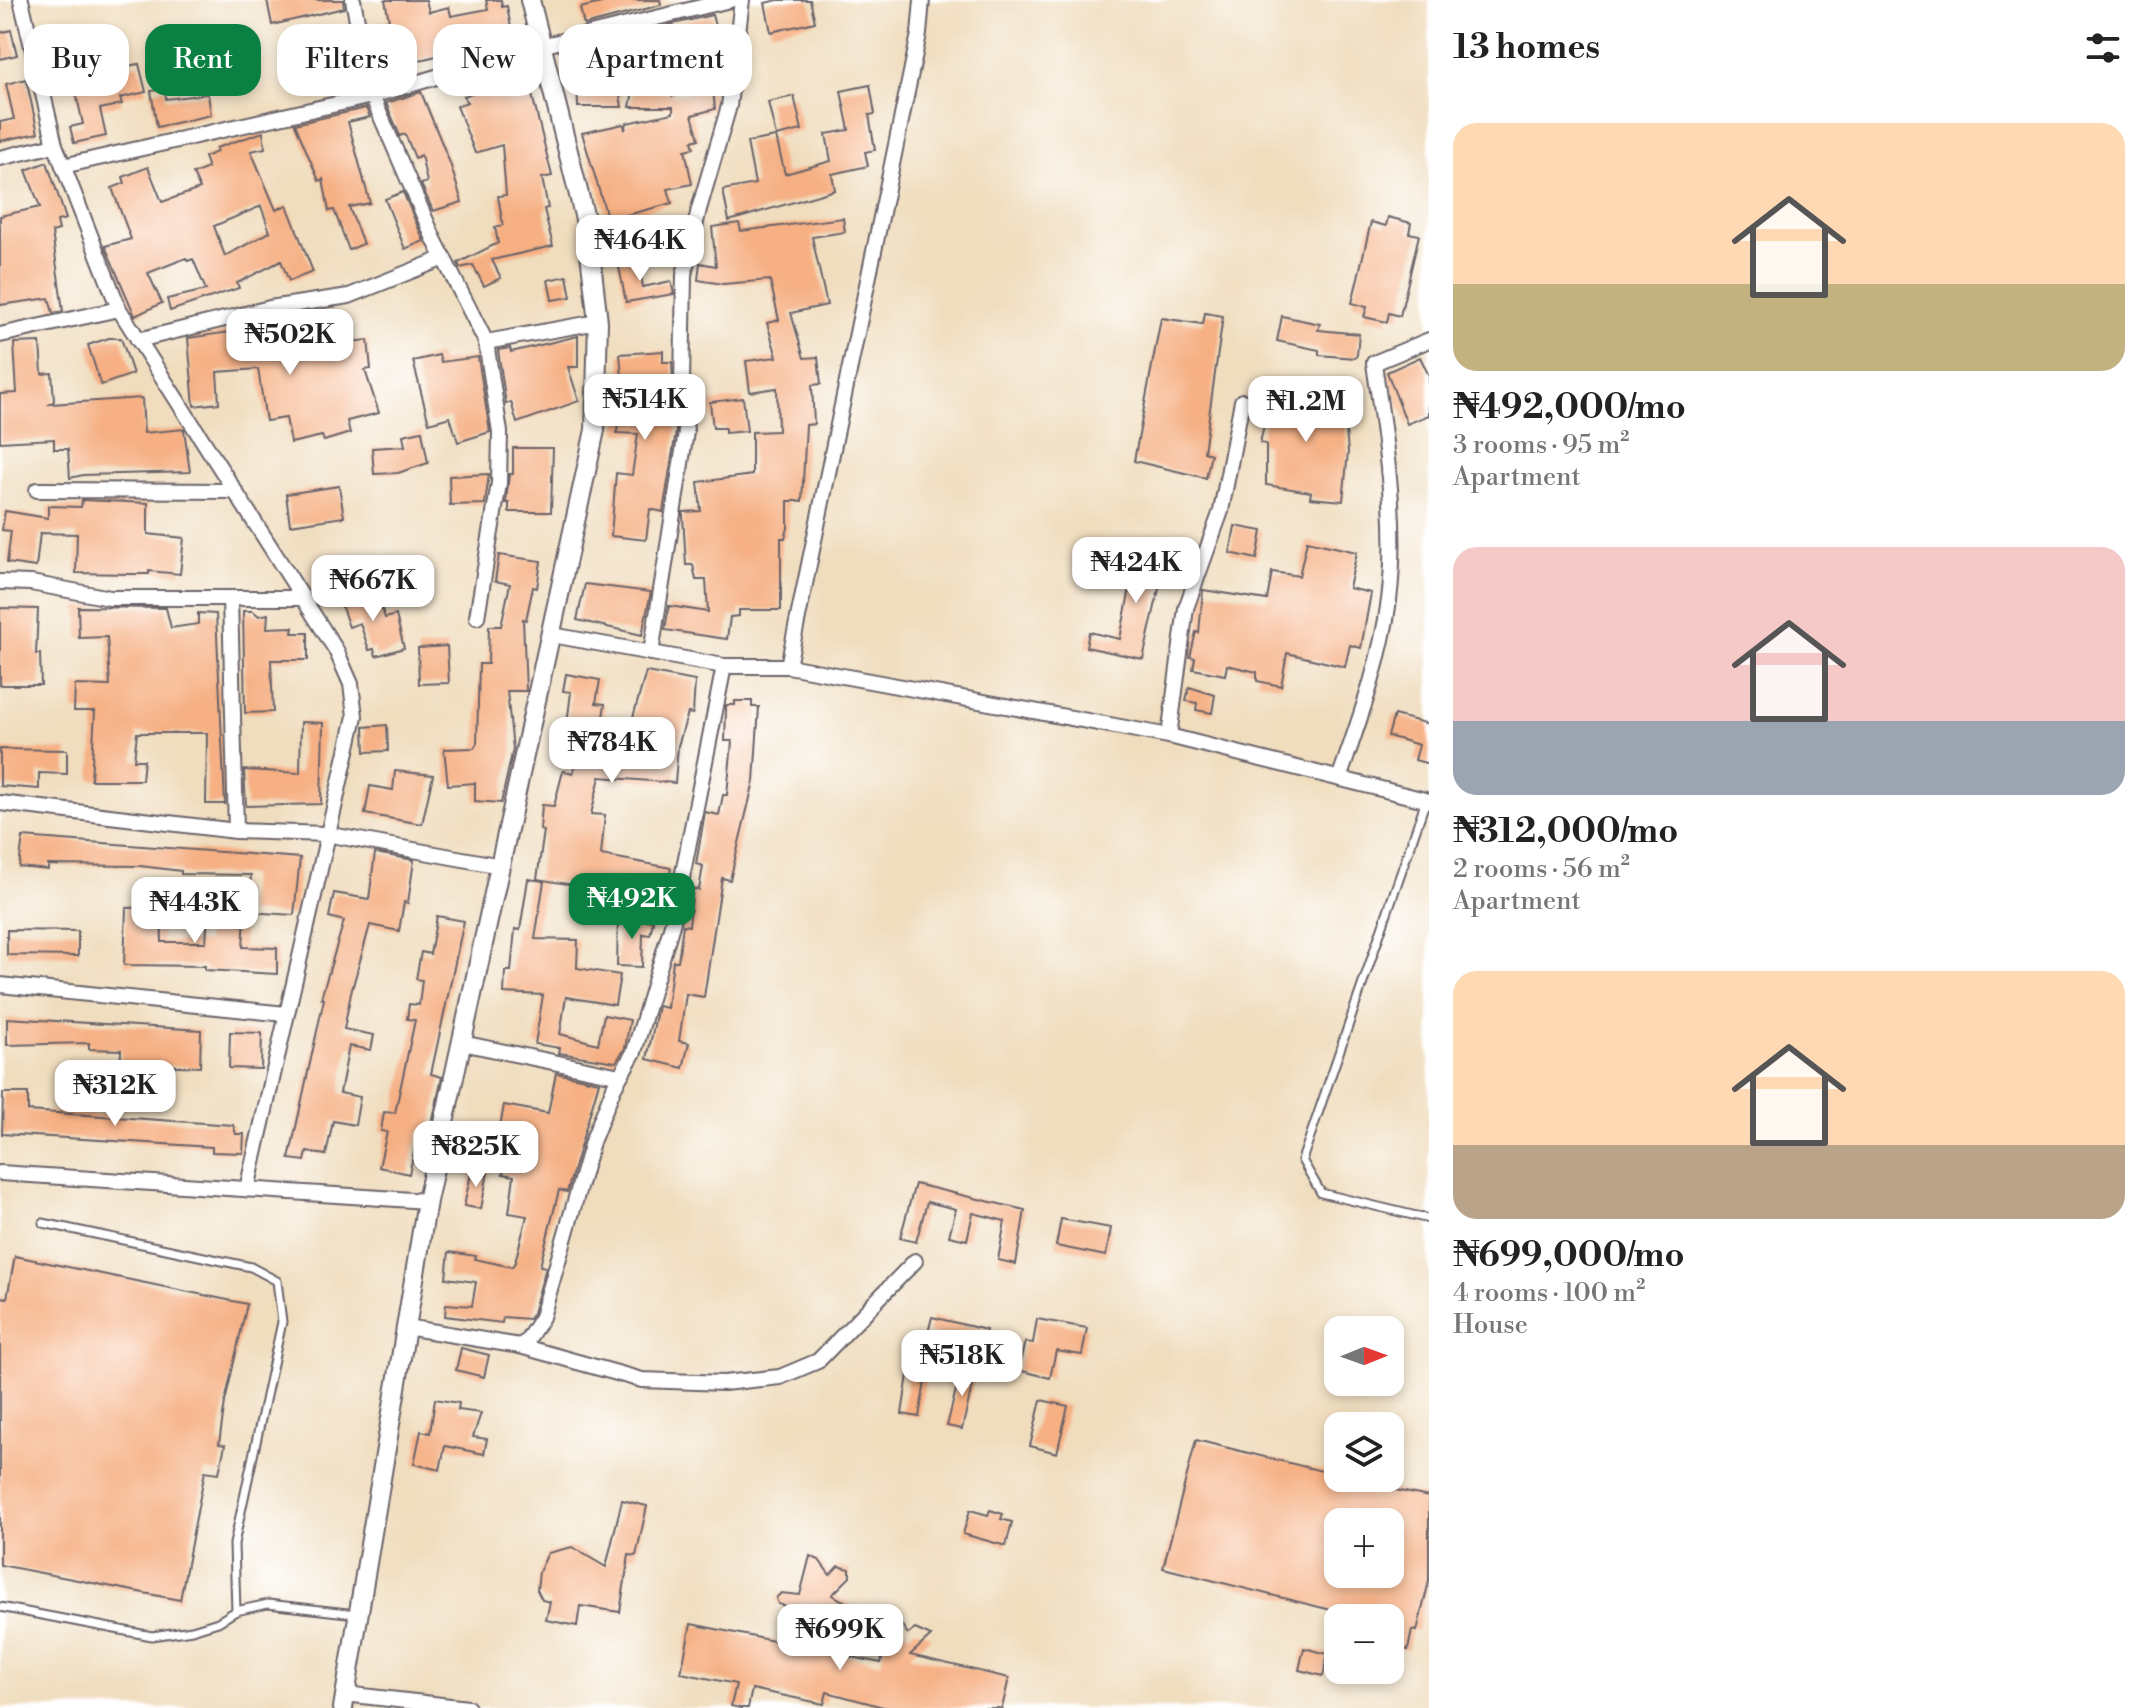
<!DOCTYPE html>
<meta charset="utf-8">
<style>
:root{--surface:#fff;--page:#f6f6f6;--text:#222;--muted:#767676;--accent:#0b8043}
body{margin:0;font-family:"Libre Bodoni",serif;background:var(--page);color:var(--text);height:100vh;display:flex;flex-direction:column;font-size:30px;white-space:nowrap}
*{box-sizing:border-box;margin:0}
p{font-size:26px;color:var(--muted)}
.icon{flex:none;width:44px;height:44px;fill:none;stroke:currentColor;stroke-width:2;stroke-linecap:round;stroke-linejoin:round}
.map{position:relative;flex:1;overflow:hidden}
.drawer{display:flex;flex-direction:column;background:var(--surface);width:720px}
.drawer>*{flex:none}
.top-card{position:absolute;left:24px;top:24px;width:760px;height:72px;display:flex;gap:16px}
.needle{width:52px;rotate:89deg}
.fabs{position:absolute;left:1324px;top:1316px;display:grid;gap:16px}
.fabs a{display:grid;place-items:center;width:80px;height:80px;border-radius:16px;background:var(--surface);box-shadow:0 4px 12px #0003;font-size:40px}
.price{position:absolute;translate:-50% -68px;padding:0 18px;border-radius:16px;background:#fff;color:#222;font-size:26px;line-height:52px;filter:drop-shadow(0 2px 4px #0008)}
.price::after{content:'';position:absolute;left:50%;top:48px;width:24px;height:18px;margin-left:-12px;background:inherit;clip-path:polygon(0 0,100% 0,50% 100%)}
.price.active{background:var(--accent);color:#fff}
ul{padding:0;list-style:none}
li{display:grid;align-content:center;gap:16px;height:424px;padding:0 24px}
li span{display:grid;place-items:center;height:248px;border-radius:24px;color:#555}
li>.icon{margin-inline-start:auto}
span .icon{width:144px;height:144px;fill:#fffc;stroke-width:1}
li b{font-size:34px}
h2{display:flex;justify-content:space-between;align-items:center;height:96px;padding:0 24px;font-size:34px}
.chip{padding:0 28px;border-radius:24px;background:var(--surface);box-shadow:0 4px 12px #0003;font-size:28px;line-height:72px}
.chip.active{background:var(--accent);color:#fff}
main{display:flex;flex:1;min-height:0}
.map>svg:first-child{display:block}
.building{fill:#f6b084;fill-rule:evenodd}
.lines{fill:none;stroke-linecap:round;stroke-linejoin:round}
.service-casing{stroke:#6a6369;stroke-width:11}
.minor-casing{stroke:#6a6369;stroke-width:18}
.tertiary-casing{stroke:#6a6369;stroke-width:22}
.service{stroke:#fff;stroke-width:7}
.minor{stroke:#fff;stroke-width:14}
.tertiary{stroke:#fff;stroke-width:18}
</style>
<main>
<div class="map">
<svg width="1429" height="1708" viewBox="0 0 1429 1708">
<rect width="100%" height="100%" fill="#fff"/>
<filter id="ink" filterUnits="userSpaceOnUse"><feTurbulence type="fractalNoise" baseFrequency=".0125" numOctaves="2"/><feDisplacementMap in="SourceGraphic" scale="16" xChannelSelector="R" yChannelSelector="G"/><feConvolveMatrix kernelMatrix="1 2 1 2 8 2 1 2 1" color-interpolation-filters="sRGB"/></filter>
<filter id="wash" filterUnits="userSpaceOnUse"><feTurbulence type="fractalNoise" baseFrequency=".006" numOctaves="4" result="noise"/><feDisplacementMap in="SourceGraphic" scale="32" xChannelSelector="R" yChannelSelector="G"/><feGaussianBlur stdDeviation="1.8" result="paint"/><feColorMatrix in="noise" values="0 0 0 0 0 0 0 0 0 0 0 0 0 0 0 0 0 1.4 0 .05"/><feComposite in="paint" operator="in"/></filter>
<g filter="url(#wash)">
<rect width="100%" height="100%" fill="#f0ddbe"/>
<g id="blocks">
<g class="building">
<polygon points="267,0 343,0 344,8 272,25"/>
<polygon points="385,0 426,0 429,12 449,7 451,16 488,9 486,0 501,0 502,7 507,6 513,39 508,40 509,45 458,51 385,68 376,23 389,20"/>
<polygon points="614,0 660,0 661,5 584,25 580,8"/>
<polygon points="778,0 810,0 815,22 771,32 765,3"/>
<polygon points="712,15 718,37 663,48 655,88 671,86 672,96 713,89 715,109 692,115 699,139 692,141 694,148 685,150 692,184 668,189 672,203 608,220 582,133 624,124 625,130 627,123 673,113 673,107 630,107 644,32 672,38 669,25"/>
<polygon points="11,30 17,55 0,59 0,33"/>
<polygon points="605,41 608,53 613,52 622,107 578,107 577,78 571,55 585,52 588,45"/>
<polygon points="139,64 146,92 120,98 122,104 100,109 106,136 74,143 70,127 83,124 72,75"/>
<polygon points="525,66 552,176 542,178 548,208 544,209 553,246 492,260 501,278 484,286 473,265 460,268 458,263 498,243 495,227 503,225 498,196 506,195 502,145 475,153 457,106 467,102 464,96 492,86 489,74"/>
<polygon points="26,79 38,133 0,141 0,122 14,119 6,84"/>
<polygon points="870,85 875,114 869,115 875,150 865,152 868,166 832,174 835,190 729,221 723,190 755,184 747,142 776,137 785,174 831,161 826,134 849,130 841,91"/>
<polygon points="165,89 166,99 208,94 211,115 157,127 151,91"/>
<polygon points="421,92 450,163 462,202 433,211 421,184 427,182 421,155 415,158 405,134 400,136 386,103"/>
<polygon points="794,96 802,130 776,136 768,102"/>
<polygon points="366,108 370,117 348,122 370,203 349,207 363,244 349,250 334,210 329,211 323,179 319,181 295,124"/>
<path d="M263 132 265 148 251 151 276 210 287 205 313 272 289 281 281 261 237 283 239 288 170 311 167 299 206 290 193 259 188 261 186 258 148 273 162 303 135 316 105 246 131 239 112 188 125 183 123 177 148 167 162 202 200 189 193 174 208 168 204 157 217 152 216 148ZM261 206 270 232 225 256 214 226Z"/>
<polygon points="47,162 66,219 57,221 59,230 52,232 63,311 53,313 49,298 0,305 0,216 40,207 26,170"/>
<polygon points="403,192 424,241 405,249 385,199"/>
<polygon points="1388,217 1411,223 1409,233 1419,235 1400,316 1389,313 1387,322 1364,317 1367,307 1352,303 1371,222 1386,226"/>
<polygon points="843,218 845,232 812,237 827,305 791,313 804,358 818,357 821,384 812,385 814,424 806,425 802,501 788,501 788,528 785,538 781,538 781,610 739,610 739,616 730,617 727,639 665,630 669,606 708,612 706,580 696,580 693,565 686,565 683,516 683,512 701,511 698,482 752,475 752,432 778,431 777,388 750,392 746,361 777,357 767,323 779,320 770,280 723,284 698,280 700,263 716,266 712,227 739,223 741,231"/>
<polygon points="638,258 643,287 671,281 674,294 626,302 618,262"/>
<polygon points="567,276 571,297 552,300 548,280"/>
<polygon points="1205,313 1223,316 1204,452 1211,454 1206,478 1134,461 1161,318 1203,324"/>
<polygon points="1282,316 1320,324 1318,330 1359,334 1357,355 1355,358 1319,355 1319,350 1277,341"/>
<polygon points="285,317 286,339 331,337 332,344 368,340 371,369 365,370 379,413 347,421 350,433 324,441 322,436 291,443 286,418 266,421 258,369 217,372 219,403 194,406 188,338 258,328 258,321"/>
<polygon points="578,336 578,367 568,367 579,401 517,423 511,402 506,404 498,350 510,348 511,352"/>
<polygon points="109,338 121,338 133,374 101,385 88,345"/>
<polygon points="40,342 42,374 52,373 54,401 50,404 142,398 144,433 184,429 190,472 83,475 70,478 68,449 54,449 54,439 0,442 0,394 17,393 14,343"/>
<polygon points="663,351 663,362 672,362 676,432 663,512 650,509 646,540 611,536 616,473 632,475 638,434 617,433 619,407 625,408 620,354"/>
<polygon points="439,355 441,362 478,357 490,432 458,442 450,417 429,423 413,361"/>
<polygon points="1420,357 1429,376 1429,415 1407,424 1387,372"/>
<polygon points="1272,388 1312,394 1311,398 1343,399 1348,452 1343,501 1310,498 1311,492 1266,485 1266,444 1260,443"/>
<polygon points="743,398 747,431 725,433 725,428 713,428 710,402"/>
<polygon points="422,431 428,463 398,473 374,474 372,448 405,446 403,435"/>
<polygon points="513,448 553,448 551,512 509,512 509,503 506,503 509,474 513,474"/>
<polygon points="489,474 485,504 450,505 449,476"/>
<polygon points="339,486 344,517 290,525 286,494"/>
<polygon points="82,500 148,503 148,534 184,538 180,574 149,571 149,574 130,574 76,573 77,534 40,533 36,567 7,563 11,531 2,530 5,511 48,518 48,506 81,507"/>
<polygon points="1235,526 1262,531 1257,559 1230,553"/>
<polygon points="1307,541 1357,552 1349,588 1371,593 1361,648 1350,645 1345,667 1287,653 1281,686 1257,681 1257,672 1227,665 1225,675 1193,669 1195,658 1190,657 1196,632 1199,633 1203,590 1267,600 1272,572 1299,576"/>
<polygon points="1132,544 1164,550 1163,558 1166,558 1143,659 1086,647 1089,632 1120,639 1133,573 1126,572"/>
<polygon points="499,555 541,561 537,588 533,587 526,620 523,619 526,691 507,691 513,749 501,803 475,801 475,783 448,785 444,749 474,748 477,743 479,664 488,664 489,626 501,626 510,584 495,581"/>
<polygon points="585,584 651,592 642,635 577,620"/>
<polygon points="375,589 385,618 396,615 404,648 376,656 374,649 369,650 360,623 349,627 340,602"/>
<polygon points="78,607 166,608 171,628 198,624 198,613 216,614 225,804 206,804 207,733 137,733 134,760 144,760 142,780 91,780 95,711 74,711 75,685 110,686 108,650 107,637 79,638"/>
<polygon points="0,608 38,609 36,654 40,654 41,685 0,685"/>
<polygon points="243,611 253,611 259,616 268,614 267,628 293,627 292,633 308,633 308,660 271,660 273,712 245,713"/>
<polygon points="447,646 449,683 419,684 418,648"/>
<polygon points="646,672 695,681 693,714 688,713 678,746 675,783 600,777 591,814 605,815 601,855 671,868 667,891 659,890 658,898 603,896 604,890 537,879 544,831 540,830 542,805 554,806 563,771 573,773 583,726 567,724 571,692 563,691 566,674 600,680 596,703 605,704 600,740 625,745"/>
<polygon points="1189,687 1215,695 1212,713 1196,710 1197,703 1186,701"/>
<polygon points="735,701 752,701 752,707 759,707 754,781 730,880 722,878 704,997 686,994 679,1041 689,1043 683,1068 647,1059 658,1006 667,1008 673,961 678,961 683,925 689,926 693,889 699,890 703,866 696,864 705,812 719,815 723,795 727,795 732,741 725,741 726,710 726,705 735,705"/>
<polygon points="1394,715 1429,724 1429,764 1415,760 1419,745 1388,736"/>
<polygon points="301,722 323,723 321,804 246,806 244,770 300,773"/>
<polygon points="387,725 388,751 365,752 364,727"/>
<polygon points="0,749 67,750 67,774 39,773 39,789 0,786"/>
<polygon points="395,771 433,775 422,824 365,814 370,786 393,790"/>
<polygon points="23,837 300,858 294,915 248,912 251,875 181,874 181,871 140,866 48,865 48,870 19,867"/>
<polygon points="375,853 414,860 408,903 404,902 399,931 370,925 351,993 344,1029 374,1035 371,1050 349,1046 340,1093 360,1097 355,1125 333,1121 326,1155 307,1152 305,1161 289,1159 324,999 321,998 344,921 329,917 334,893 369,899"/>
<polygon points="528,879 544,881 535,939 578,940 577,968 620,975 615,1005 566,997 560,1034 598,1044 604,1015 630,1020 625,1048 616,1062 559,1053 560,1048 535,1044 543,995 504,993 505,971 511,971 515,929 520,930"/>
<polygon points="161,907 162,942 206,942 208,913 245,916 243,947 277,948 277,974 205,970 205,966 124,965 126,908"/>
<polygon points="437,916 464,921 431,1074 442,1077 430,1133 419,1130 409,1174 379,1167 387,1132 381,1131 384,1112 395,1113 415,1020 407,1019 409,1004 419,1005 422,980 416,979 421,952 430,954"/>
<polygon points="618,916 653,921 650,935 643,934 642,967 617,966"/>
<polygon points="7,930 78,931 78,956 7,955"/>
<polygon points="7,1018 201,1030 200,1067 156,1065 155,1084 120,1083 121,1050 89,1049 89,1043 7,1045"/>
<polygon points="230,1032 262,1033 261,1069 229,1068"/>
<polygon points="556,1073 599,1082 567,1192 559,1190 540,1266 546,1267 533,1313 529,1319 503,1317 502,1323 445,1316 446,1304 472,1306 476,1282 446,1278 449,1252 476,1256 475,1259 512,1267 515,1262 527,1216 509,1213 514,1176 503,1174 509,1135 499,1133 504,1105 548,1113"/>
<polygon points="3,1093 28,1093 28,1111 233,1125 236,1134 244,1134 243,1153 212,1152 212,1147 2,1134"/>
<polygon points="472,1169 488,1172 481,1209 464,1206"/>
<polygon points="915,1184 1025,1210 1016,1264 998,1260 1005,1221 973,1213 967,1240 949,1236 956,1209 927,1202 916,1242 900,1238"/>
<polygon points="1061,1219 1111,1228 1106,1256 1056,1246"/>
<polygon points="15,1256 247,1304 225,1402 219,1444 225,1445 219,1473 205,1471 180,1600 0,1565 0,1297 7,1298"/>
<polygon points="932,1317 986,1330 982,1345 928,1333"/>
<polygon points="1037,1319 1087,1328 1082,1355 1056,1351 1050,1378 1018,1370 1025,1342 1033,1343"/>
<polygon points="461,1348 489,1355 484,1377 456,1370"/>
<polygon points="911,1355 929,1358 919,1417 902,1414"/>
<polygon points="962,1366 976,1370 962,1429 947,1426"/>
<polygon points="435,1399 459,1403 458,1410 481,1413 473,1437 487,1439 484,1454 445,1446 440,1470 414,1464 421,1431 430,1433"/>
<polygon points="1041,1400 1068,1406 1057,1453 1030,1446"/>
<path d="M1196 1440 1338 1475V1478L1429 1497V1581L1417 1631 1412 1630 1408 1650 1394 1647 1399 1627 1390 1625V1618H1363L1163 1568ZM1338 1522H1390V1574H1338Z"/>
<polygon points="622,1500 647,1506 636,1556 629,1555 620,1612 580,1606 577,1626 546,1620 550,1602 542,1600 537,1590 539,1572 548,1553 572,1547 606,1567"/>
<polygon points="970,1510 988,1515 990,1510 1003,1514 1001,1519 1012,1522 1006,1546 963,1534"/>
<polygon points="810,1556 819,1560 830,1575 838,1566 850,1569 850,1577 832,1595 859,1609 863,1619 858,1624 837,1619 836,1622 778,1604 776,1598 781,1593 800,1595"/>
<polygon points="887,1617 898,1620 908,1634 915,1629 931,1636 910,1655 1009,1678 1002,1708 887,1708 827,1692 824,1704 752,1689 748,1708 740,1708 731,1706 736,1684 681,1673 691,1624 881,1663 887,1636 881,1622"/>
<polygon points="1304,1648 1328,1654 1323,1676 1299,1670"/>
</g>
</g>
</g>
<g filter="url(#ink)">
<use href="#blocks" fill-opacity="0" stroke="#6a6369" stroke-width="2"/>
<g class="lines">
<defs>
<g id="service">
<polyline points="1426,800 1302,1160 1321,1193 1429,1219"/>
<polyline points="43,1223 251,1267 277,1281 282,1322 234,1544 236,1611"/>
<polyline points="0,1607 152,1636 192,1630 218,1622 236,1611 268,1604 356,1614"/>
</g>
<g id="minor">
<polyline points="21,0 55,145 119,309 336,650 351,684 355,716 247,1189"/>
<polyline points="353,0 372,96 434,239 486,342 500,432 499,483 477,617"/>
<polyline points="0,158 55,145"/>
<polyline points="63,166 372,96 541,46 730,0"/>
<polyline points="0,335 119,309"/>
<polyline points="138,340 270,308 349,296 444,258"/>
<polyline points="486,342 598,322"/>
<polyline points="37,490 234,491"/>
<polyline points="0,582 31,583 110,598 302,598"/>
<polyline points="230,598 236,831"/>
<polyline points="552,635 724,666 788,666 1169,736 1429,801"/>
<polyline points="651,653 686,432 682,383 684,275 699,209 729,106 742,0"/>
<polyline points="788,666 919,34 922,0"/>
<polyline points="1169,736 1186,608 1221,511 1242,401"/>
<path d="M1340 776C1360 718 1381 661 1389 600 1399 522 1385 441 1374 363L1429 340"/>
<polyline points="0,803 236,831 326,834 501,866"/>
<polyline points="0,985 286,1014"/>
<polyline points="462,1043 620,1076"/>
<polyline points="0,1173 427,1201"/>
<polyline points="406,1327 520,1346 642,1380 724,1383 780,1377 818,1361 915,1261"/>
<polyline points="520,1346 527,1341 542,1317 592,1142 614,1087 634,1052 674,918 724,666"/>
<polyline points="345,1694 468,1708"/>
</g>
<polyline id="tertiary" points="343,1708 427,1201 595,430 598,322 587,227 530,0"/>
</defs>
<use href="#service" class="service-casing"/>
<use href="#minor" class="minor-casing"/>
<use href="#tertiary" class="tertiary-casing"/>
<use href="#service" class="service"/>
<use href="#minor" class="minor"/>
<use href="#tertiary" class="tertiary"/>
</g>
</g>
</svg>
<div class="fabs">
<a><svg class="needle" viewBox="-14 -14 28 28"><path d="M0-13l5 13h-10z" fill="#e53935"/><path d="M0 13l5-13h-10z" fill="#767676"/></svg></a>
<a><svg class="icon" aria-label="layers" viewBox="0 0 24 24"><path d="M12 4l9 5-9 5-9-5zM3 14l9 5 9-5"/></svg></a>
<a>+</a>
<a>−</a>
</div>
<b class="price" style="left:640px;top:283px">₦464K</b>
<b class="price" style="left:290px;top:377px">₦502K</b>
<b class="price" style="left:645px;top:442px">₦514K</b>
<b class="price" style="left:1306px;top:444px">₦1.2M</b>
<b class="price" style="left:1136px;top:605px">₦424K</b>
<b class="price" style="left:373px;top:623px">₦667K</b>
<b class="price" style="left:612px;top:785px">₦784K</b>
<b class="price active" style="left:632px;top:941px">₦492K</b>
<b class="price" style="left:195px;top:945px">₦443K</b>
<b class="price" style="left:115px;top:1128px">₦312K</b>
<b class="price" style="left:476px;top:1189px">₦825K</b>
<b class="price" style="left:962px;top:1398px">₦518K</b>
<b class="price" style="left:840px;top:1672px">₦699K</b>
<div class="top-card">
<a class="chip">Buy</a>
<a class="chip active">Rent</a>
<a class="chip">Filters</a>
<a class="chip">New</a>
<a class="chip">Apartment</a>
</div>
</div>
<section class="drawer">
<h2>13 homes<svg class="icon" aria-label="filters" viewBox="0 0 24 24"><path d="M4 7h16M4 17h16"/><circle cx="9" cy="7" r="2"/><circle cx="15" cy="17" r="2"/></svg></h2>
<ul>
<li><span style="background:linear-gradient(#ffd9b3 65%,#c2b280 0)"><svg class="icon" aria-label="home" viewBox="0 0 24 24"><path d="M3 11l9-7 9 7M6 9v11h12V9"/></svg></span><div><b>₦492,000/mo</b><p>3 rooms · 95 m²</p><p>Apartment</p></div></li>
<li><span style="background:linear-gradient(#f6c9c9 70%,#9aa5b1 0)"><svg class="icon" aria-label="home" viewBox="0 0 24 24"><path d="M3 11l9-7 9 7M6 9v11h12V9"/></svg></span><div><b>₦312,000/mo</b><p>2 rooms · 56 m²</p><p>Apartment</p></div></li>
<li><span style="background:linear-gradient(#ffd9b3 70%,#b9a48a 0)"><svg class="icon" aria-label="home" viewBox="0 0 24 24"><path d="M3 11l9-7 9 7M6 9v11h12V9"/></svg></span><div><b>₦699,000/mo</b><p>4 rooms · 100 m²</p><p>House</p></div></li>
</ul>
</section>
</main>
